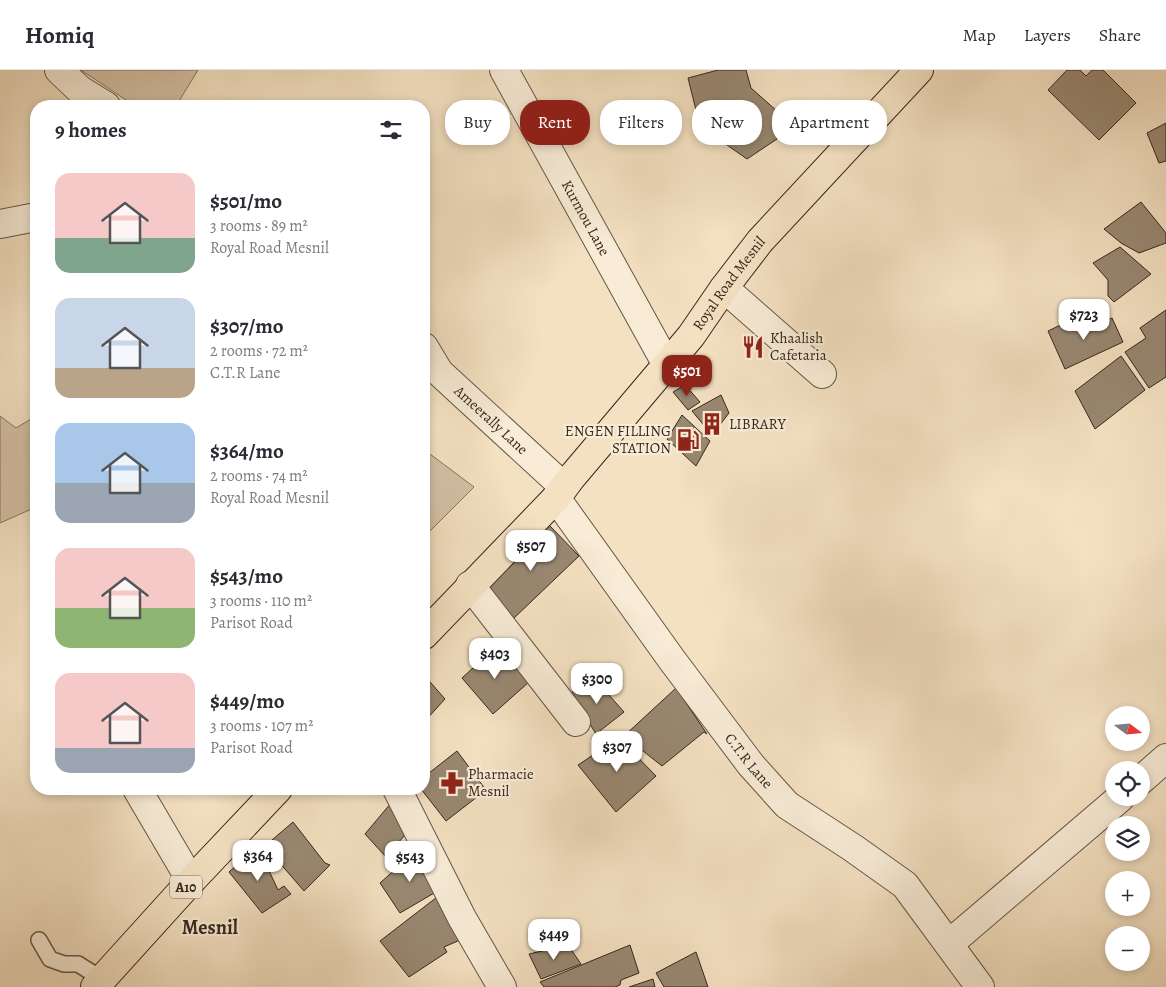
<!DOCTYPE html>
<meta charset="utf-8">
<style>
:root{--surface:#fff;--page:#f7f7f7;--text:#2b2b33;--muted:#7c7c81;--line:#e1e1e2;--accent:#8f2418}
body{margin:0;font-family:Alegreya,serif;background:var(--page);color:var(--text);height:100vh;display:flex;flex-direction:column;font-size:19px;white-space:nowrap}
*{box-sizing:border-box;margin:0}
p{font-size:16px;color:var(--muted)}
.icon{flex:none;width:28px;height:28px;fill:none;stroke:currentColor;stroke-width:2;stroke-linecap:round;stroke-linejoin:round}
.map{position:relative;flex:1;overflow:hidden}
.details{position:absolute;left:30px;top:30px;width:400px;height:695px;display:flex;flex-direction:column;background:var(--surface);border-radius:20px;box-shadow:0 2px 8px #0003}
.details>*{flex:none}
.banner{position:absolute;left:445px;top:30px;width:475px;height:45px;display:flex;gap:10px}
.needle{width:32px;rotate:106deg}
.tools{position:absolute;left:1105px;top:636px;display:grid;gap:10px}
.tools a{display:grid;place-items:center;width:45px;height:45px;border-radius:50%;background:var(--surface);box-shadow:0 2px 8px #0003;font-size:25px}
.price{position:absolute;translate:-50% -42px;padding:0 11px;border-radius:10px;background:#fff;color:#222;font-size:16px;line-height:32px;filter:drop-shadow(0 1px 2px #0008)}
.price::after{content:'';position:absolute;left:50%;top:30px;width:15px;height:11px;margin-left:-8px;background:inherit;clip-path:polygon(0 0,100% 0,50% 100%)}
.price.current{background:var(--accent);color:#fff}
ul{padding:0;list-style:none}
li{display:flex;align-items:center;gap:15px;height:125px;padding:0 25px}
li span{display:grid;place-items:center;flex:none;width:140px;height:100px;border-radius:15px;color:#555}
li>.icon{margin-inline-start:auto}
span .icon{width:60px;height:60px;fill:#fffc;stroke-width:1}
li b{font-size:21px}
h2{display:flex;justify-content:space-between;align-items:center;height:60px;padding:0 25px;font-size:21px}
.chip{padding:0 18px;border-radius:20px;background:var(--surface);box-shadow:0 2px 8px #0003;font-size:18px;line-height:45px}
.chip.current{background:var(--accent);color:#fff}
header{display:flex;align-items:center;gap:30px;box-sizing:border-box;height:70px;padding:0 25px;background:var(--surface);border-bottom:1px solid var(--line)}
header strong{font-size:24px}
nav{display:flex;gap:28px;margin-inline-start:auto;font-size:18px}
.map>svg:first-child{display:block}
.green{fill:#d4c1a6;stroke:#867461}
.building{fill:#998872;stroke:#37271c}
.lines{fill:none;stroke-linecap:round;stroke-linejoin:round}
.lane-casing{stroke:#665646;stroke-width:18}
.street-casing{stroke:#665646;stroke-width:30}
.primary-casing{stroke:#37271c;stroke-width:30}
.lane{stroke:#f8ecd7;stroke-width:15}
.street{stroke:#f8ecd7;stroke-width:28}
.primary{stroke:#f4e1c2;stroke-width:28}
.labels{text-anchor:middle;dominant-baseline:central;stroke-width:4.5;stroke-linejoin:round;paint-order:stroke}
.shield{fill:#f8ecd7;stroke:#716254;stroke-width:1}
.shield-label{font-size:14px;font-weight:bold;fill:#37271c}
.street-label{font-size:15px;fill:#37271c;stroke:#f8ecd7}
.poi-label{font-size:15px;fill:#37271c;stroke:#f8ecd7;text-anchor:start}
.district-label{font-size:20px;font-weight:bold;fill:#37271c;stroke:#f8ecd7}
</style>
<header>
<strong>Homiq</strong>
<nav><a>Map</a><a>Layers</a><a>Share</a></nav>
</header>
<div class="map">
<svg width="1166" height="917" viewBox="0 0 1166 917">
<rect width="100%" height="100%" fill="#f4e1c2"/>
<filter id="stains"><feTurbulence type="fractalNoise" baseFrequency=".004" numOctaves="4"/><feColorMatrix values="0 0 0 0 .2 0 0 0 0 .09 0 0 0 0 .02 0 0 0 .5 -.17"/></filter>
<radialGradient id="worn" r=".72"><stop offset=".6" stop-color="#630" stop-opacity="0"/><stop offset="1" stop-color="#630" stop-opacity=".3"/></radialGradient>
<g class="green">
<polygon points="81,0 198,0 176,36 135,36"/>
<polygon points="0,346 16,358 31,349 36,362 36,437 0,453"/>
<polygon points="426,381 474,417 424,467 424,384"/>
</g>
<g class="building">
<polygon points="718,0 746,0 751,18 795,57 747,89 700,56 688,8"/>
<polygon points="1067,0 1080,0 1086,6 1092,0 1103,0 1136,33 1099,70 1048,20"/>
<polygon points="1166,53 1166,91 1159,93 1147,63"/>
<polygon points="1141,132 1166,163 1166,173 1139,183 1121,173 1104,159"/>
<polygon points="1120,177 1151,204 1114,232 1108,226 1108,210 1093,193"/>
<polygon points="1166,240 1166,307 1149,318 1125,282 1146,268 1140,258"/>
<polygon points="1112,248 1123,272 1065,299 1048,261 1073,249 1080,263"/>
<polygon points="1121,286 1145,320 1095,359 1075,321"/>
<polygon points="685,315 700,332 688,340 673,322"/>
<polygon points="721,325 729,343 712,365 692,341"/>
<polygon points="682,345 710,371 696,396 667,369"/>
<polygon points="549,455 579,486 513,549 483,518"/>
<polygon points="497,576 529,612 493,644 462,608"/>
<polygon points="424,605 445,629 424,652"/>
<polygon points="593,607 624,642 596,664 571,623"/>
<polygon points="676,618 707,664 704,662 662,696 624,666"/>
<polygon points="619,668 656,706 616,742 578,695"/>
<polygon points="457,681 486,720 446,751 421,719 424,719 424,707"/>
<polygon points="391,733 410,759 386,787 365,764"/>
<polygon points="293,752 325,793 330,795 304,821 265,776"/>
<polygon points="258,777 278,820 284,816 291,824 262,843 229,802"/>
<polygon points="417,780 441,819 400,843 380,813"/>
<polygon points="441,824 460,870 444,877 447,882 409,907 380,871"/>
<polygon points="568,875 581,894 541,909 529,884"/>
<polygon points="630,875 639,903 621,910 620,915 615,917 544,917 540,912"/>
<polygon points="696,882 708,917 664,917 656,903"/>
<polygon points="653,909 655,917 629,917"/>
</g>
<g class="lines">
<defs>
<polyline id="lane" points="39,870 50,889 64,894 78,894 102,909"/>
<g id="street">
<polyline points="59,0 80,20 106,36"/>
<path id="s1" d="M504 0 667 295"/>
<polyline points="0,154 36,147"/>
<polyline points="724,218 822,304"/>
<path id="s2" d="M424 277 439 302 564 417"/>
<path id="s3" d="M556 428 672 590 751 695 787 735 853 778 905 815 980 917"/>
<polyline points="470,515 576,652"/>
<polyline points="1141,710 1166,688"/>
<polyline points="137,719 191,811"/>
<polyline points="397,719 462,848 502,917"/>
<polyline points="949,874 1120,728"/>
</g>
<g id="primary">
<path id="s4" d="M424 565 556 428 571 408 691 266 724 218 760 171 919 0"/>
<polyline points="95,917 191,811 278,719"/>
</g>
</defs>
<use href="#lane" class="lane-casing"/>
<use href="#street" class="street-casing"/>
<use href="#primary" class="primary-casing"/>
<use href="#lane" class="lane"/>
<use href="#street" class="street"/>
<use href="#primary" class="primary"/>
</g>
<defs>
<symbol id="restaurant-bare" viewBox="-9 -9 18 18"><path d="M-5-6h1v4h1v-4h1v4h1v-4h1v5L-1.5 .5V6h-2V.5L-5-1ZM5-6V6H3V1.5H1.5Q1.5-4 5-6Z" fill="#8f2418" stroke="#f8ecd7" stroke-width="2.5" paint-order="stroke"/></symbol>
<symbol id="building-bare" viewBox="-9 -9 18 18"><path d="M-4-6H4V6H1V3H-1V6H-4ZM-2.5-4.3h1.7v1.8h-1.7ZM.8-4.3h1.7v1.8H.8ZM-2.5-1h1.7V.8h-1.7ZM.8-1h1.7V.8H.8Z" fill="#8f2418" stroke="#f8ecd7" stroke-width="2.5" paint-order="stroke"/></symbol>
<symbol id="fuel-bare" viewBox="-9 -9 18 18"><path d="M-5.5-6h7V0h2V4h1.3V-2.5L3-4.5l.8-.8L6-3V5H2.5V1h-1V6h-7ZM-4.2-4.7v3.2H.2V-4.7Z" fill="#8f2418" stroke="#f8ecd7" stroke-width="2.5" paint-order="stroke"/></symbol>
<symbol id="pharmacy-bare" viewBox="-9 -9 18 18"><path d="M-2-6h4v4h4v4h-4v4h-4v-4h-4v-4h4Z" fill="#8f2418" stroke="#f8ecd7" stroke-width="2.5" paint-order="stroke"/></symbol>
</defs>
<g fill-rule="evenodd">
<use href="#restaurant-bare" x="737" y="261" width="32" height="32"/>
<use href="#building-bare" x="696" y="338" width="32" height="32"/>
<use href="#fuel-bare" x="672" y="354" width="32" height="32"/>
<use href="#pharmacy-bare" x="436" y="697" width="32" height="32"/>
</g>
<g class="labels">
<rect class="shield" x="170" y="805.5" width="32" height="23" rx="4"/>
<g class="shield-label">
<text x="186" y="817">A10</text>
</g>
<g class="street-label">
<text stroke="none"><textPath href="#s1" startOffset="169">Kurmou Lane</textPath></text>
<text stroke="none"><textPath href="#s4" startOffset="466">Royal Road Mesnil</textPath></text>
<text stroke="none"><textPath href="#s2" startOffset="100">Ameerally Lane</textPath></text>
<text stroke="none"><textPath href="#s3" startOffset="326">C.T.R Lane</textPath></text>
</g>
<g class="poi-label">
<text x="770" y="268">Khaalish<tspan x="770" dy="17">Cafetaria</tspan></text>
<text x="729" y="354">LIBRARY</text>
<text x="671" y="361" text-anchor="end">ENGEN FILLING<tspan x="671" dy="17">STATION</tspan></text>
<text x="468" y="704">Pharmacie<tspan x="468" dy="17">Mesnil</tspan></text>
</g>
<g class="district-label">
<text x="210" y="857">Mesnil</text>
</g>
</g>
<rect width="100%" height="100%" filter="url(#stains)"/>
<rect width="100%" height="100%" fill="url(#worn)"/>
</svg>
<div class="tools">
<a><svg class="needle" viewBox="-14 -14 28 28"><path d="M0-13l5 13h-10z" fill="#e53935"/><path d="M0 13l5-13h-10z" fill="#7c7c81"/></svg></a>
<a><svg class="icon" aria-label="locate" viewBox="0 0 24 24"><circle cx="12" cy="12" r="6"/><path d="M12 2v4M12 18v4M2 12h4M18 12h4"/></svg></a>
<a><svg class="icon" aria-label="layers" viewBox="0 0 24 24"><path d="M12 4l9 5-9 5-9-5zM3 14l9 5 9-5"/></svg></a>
<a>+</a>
<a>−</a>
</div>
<b class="price" style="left:1084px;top:271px">$723</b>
<b class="price current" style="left:687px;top:327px">$501</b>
<b class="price" style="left:531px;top:502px">$507</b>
<b class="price" style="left:495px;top:610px">$403</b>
<b class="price" style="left:597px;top:635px">$300</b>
<b class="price" style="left:617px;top:703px">$307</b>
<b class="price" style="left:258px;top:812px">$364</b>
<b class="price" style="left:410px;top:813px">$543</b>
<b class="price" style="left:554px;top:891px">$449</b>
<div class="banner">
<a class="chip">Buy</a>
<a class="chip current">Rent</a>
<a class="chip">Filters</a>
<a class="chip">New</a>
<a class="chip">Apartment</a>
</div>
<section class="details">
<h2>9 homes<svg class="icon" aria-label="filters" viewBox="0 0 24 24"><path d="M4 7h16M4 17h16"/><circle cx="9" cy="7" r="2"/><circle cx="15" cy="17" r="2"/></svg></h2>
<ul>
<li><span style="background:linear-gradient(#f6c9c9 65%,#7fa58c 0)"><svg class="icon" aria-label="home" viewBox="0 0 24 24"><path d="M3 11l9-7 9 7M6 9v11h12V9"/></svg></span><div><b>$501/mo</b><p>3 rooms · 89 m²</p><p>Royal Road Mesnil</p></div></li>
<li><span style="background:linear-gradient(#c9d6e8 70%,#b9a48a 0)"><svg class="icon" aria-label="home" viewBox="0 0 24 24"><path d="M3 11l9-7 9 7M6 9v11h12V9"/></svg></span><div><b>$307/mo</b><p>2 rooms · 72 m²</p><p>C.T.R Lane</p></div></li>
<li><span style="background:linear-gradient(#a9c7e8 60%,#9aa5b1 0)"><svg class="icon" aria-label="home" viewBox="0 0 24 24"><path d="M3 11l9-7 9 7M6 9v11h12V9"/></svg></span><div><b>$364/mo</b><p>2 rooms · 74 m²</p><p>Royal Road Mesnil</p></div></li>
<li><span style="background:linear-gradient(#f6c9c9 60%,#8fb573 0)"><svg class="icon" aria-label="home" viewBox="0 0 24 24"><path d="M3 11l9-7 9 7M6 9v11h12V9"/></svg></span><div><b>$543/mo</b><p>3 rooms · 110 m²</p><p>Parisot Road</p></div></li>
<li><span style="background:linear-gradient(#f6c9c9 75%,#9aa5b1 0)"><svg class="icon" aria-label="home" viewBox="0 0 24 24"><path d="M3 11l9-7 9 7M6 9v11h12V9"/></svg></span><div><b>$449/mo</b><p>3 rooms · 107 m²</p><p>Parisot Road</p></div></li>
</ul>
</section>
</div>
